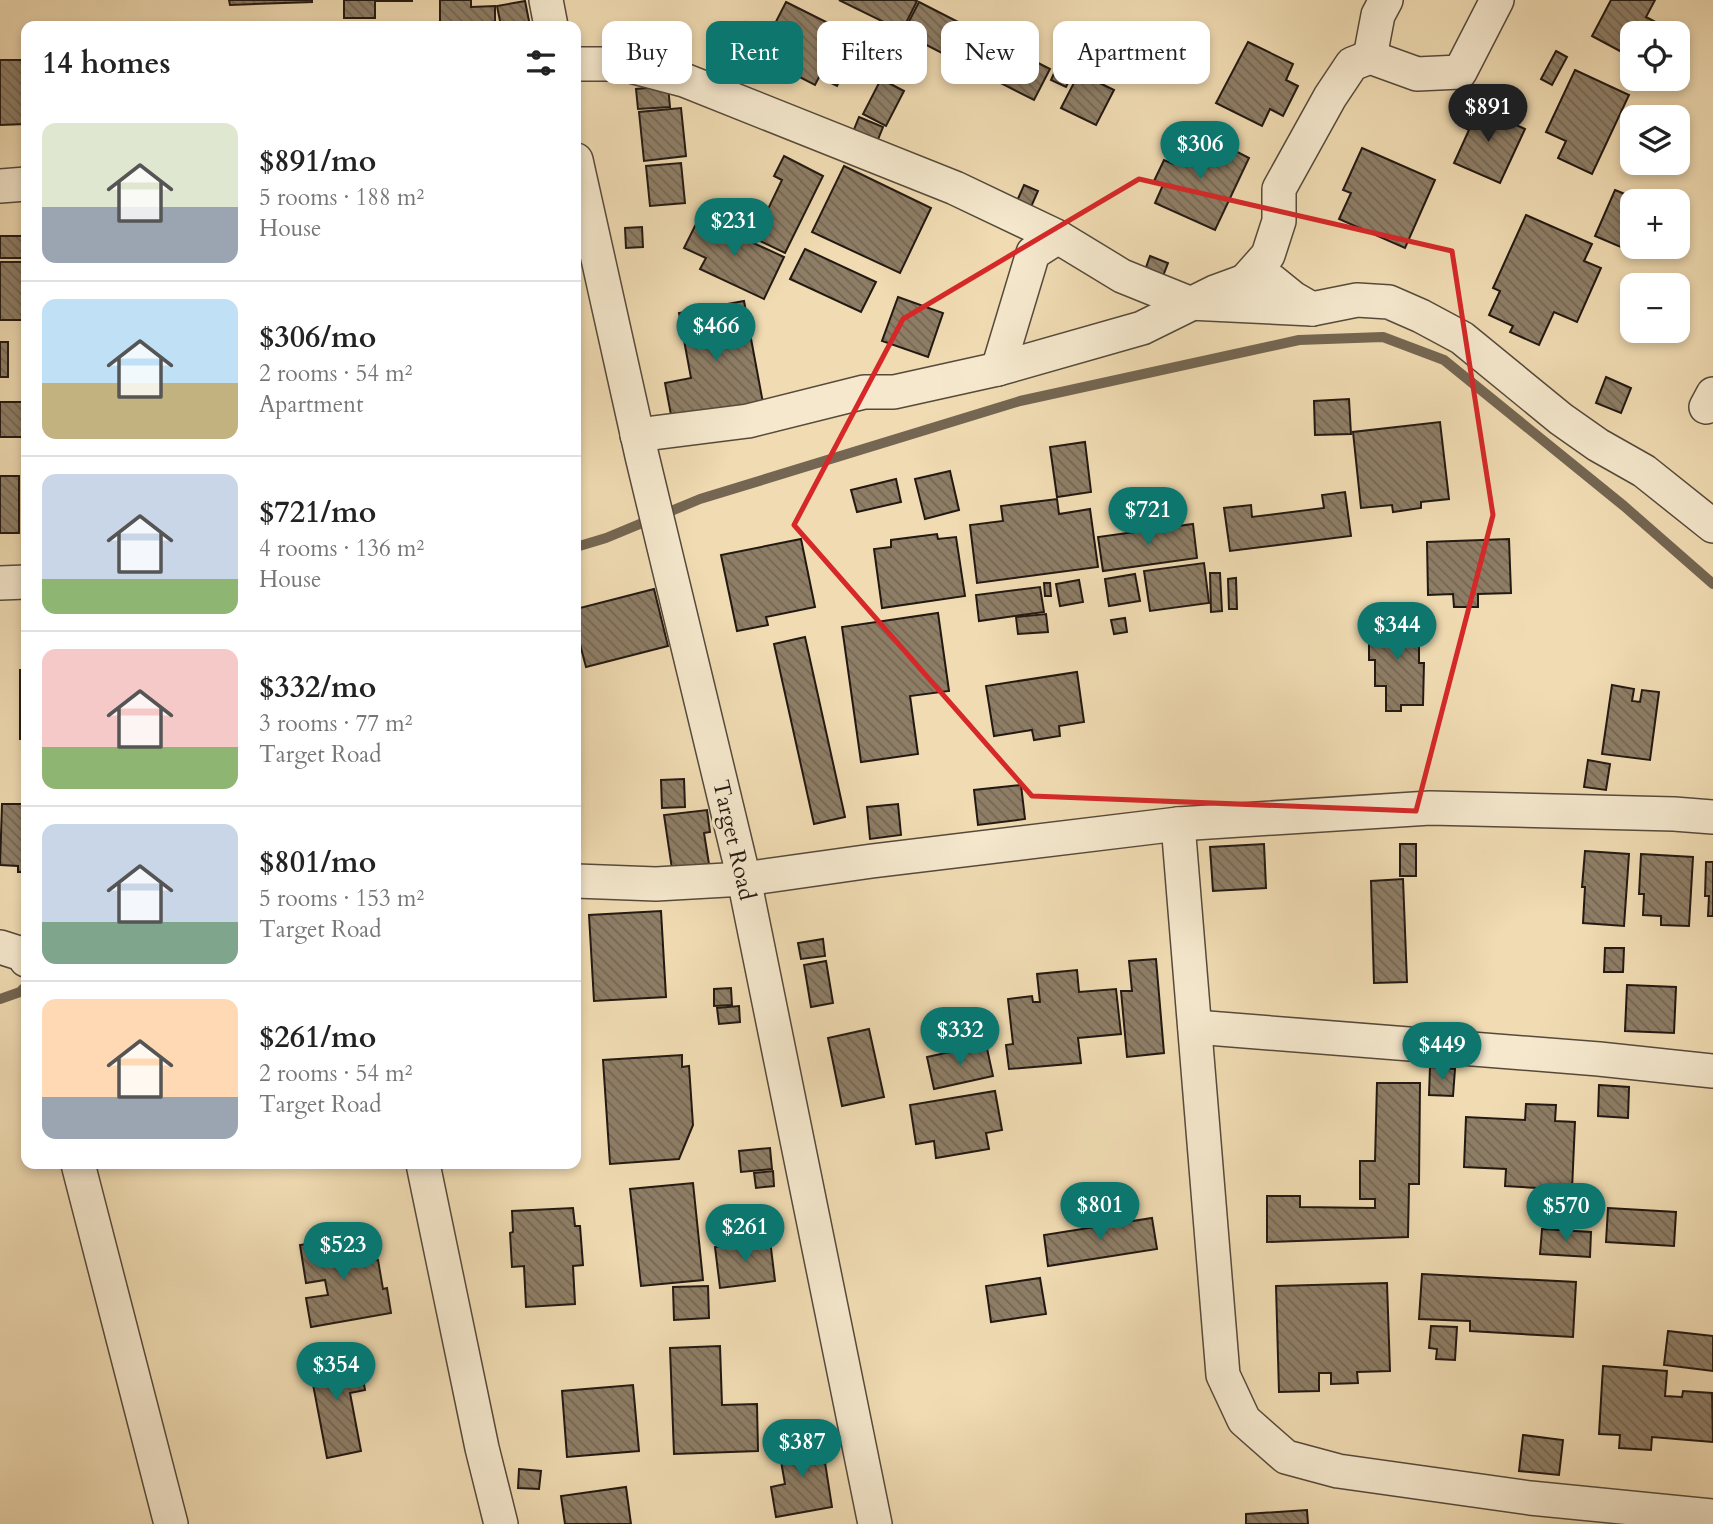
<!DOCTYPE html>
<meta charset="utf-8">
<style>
:root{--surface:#fff;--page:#f6f6f6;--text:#222;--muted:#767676;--line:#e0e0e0;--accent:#0f766e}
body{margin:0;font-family:Cardo,serif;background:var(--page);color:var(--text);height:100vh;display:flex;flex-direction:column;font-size:26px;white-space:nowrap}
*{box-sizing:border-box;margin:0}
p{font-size:23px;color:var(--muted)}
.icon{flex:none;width:38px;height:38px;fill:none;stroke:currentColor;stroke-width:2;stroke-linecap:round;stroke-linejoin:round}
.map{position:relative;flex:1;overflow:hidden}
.sheet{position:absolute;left:21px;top:21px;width:560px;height:1148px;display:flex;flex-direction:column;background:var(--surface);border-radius:14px;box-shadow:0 4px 10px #0003}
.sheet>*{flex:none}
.top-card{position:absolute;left:602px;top:21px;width:665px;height:63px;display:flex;gap:14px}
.buttons{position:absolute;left:1620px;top:21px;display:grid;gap:14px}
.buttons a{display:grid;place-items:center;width:70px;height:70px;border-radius:14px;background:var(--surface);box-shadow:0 4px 10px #0003;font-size:35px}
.price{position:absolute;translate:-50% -60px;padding:0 16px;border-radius:24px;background:var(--accent);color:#fff;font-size:23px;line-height:46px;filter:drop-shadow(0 2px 4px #0008)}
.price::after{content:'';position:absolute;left:50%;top:42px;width:21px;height:16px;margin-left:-10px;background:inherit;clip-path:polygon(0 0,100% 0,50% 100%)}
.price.current{background:#222;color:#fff}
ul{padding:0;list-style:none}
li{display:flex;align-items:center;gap:21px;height:175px;padding:0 21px}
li+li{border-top:2px solid var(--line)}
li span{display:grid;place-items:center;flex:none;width:196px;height:140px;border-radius:14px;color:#555}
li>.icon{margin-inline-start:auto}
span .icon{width:84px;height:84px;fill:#fffc;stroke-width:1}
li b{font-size:30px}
h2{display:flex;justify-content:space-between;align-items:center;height:84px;padding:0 21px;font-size:30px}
.pill{padding:0 24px;border-radius:14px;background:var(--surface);box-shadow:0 4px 10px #0003;font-size:24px;line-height:63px}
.pill.current{background:var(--accent);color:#fff}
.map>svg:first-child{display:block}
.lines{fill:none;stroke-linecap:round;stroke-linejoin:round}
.stream{stroke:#746652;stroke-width:10}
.building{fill:url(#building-back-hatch);stroke:#231913;stroke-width:2}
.minor-casing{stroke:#564a3b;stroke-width:36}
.minor{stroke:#f5e8cd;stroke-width:33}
.marked{fill:none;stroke:#d62828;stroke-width:5;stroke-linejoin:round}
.labels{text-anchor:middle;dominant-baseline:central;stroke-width:6;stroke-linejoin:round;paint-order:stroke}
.street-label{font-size:23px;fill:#231913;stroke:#f5e8cd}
</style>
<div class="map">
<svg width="1713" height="1524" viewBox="0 0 1713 1524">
<defs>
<pattern id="building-back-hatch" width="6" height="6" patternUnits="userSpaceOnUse" patternTransform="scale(1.75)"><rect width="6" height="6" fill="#8e7e66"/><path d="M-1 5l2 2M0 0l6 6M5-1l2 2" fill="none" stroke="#746653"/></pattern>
</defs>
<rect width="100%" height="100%" fill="#f0dbb2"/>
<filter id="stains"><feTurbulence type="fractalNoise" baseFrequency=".00286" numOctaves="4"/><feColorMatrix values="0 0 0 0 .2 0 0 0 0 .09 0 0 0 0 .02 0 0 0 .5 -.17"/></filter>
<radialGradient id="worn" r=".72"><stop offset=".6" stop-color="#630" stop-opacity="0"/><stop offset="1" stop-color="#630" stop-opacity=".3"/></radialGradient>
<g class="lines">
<g class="stream">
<polyline points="576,547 606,538 700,499 1020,401 1299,340 1383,337 1444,360 1624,506 1713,584"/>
<polyline points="0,999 20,992 26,986"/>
</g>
</g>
<g class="building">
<polygon points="229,0 312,0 312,2 230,5"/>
<polygon points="344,0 412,0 412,1 375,1 375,18 344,18"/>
<polygon points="440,0 471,0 471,7 495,6 495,26 440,26"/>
<polygon points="839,0 914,0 917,1 902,31"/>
<polygon points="1611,0 1655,0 1646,17 1663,26 1659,33 1633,33 1633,58 1592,36"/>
<polygon points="525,1 530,26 501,26 497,6"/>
<polygon points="786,2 860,39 837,86 819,77 815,85 774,64 778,57 762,49"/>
<polygon points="919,2 1050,69 1034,100 903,33"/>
<polygon points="746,22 768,32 756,56 735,46"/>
<polygon points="1248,42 1293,64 1286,80 1298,86 1283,116 1270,109 1262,126 1216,103"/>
<polygon points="1556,51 1567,57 1552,85 1541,79"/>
<polygon points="1061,57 1077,64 1066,87 1051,80"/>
<polygon points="0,60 26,60 26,124 0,125"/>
<polygon points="1575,70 1629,95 1592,174 1558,158 1566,141 1546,132"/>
<polygon points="1079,73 1114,90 1096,125 1061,108"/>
<polygon points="881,79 904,91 886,126 863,114"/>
<polygon points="668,86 670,107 638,109 636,89"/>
<polygon points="1469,104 1525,129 1500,183 1454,163 1469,130 1459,125"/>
<polygon points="681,108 686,156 644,161 639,112"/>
<polygon points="859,117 883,127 875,147 851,137"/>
<polygon points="1190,130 1213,140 1208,152 1218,157 1224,145 1249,158 1215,230 1155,203 1163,185 1154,181 1164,160 1173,164"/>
<polygon points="1362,148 1435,180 1405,248 1339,219 1351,193 1343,190"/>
<polygon points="784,156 823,176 785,253 754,238 782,180 774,176"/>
<polygon points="681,163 685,203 650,206 646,166"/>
<polygon points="844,166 931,208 900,273 812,232"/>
<polygon points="1024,185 1038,191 1031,207 1017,201"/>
<polygon points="1615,190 1642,201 1633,201 1633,247 1646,247 1642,256 1595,236"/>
<polygon points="1526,215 1592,244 1584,261 1601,268 1577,322 1554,312 1539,345 1510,332 1513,326 1489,315 1500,291 1493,288"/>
<polygon points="699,218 784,257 764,299 700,269 706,258 684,248"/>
<polygon points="642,227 643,247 626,248 625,228"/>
<rect x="0" y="236" width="26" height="22"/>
<polygon points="805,249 876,282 861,312 790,279"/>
<polygon points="1150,256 1168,263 1163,276 1145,270"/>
<rect x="0" y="262" width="26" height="58"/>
<polygon points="898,297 943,313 928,357 882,341"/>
<polygon points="744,301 763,403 672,420 665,383 691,378 679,313"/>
<rect x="0" y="342" width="8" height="35"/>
<polygon points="1606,377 1631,388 1621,413 1596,403"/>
<polygon points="1349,399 1351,434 1315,435 1314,401"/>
<rect x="0" y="402" width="26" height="35"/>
<polygon points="1440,422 1449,499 1421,502 1421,508 1393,512 1392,505 1361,508 1353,432"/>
<polygon points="1085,442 1091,492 1057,497 1050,447"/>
<polygon points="950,471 959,510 925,519 915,479"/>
<rect x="0" y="476" width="19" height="57"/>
<polygon points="896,479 901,502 857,512 851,490"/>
<polygon points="1345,492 1351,536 1230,551 1224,508 1251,505 1252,517 1324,508 1322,495"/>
<polygon points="1057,499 1059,514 1090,509 1098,567 977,583 970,525 1003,521 1001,506"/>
<polygon points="1193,524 1197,558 1103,571 1098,537"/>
<polygon points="937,534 938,539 956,537 965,596 882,608 874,549 891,547 891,540"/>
<polygon points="801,539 815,607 766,617 768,625 737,631 721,555"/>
<polygon points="1509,539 1511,593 1478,594 1478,607 1454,607 1453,594 1428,595 1427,542"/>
<polygon points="1204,563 1209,603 1150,611 1144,571"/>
<polygon points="1210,573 1220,573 1222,611 1211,612"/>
<polygon points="1135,574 1140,601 1109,606 1105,579"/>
<polygon points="1236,578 1237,609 1229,609 1228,579"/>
<polygon points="1079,580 1083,602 1060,606 1056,584"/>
<polygon points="1044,583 1050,583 1051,596 1045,596"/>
<polygon points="1040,587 1044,612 979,621 976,595"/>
<polygon points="654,589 668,646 586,667 576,629 576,609"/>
<polygon points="938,613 949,691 910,696 918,754 861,762 842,627"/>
<polygon points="1046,614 1048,632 1018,634 1016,617"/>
<polygon points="1125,618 1127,632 1114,634 1111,620"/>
<polygon points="1369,621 1419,621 1419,663 1424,663 1423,705 1401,705 1401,711 1386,711 1386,686 1375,686 1375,660 1369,660"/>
<polygon points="805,637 845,817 814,824 774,644"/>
<rect x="20" y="670" width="6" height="69"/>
<polygon points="1077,672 1084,722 1059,726 1060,736 1034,740 1032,730 994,736 986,686"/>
<polygon points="1612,685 1634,689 1632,701 1640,702 1642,690 1659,692 1650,760 1602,754"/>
<polygon points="1588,760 1610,764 1606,790 1584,787"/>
<polygon points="684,779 685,807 662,808 661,780"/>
<polygon points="1021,785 1025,819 978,825 974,790"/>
<polygon points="2,804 26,804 26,872 18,872 18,866 0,865"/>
<polygon points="898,804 901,835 870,839 867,807"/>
<polygon points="707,810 710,832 704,833 709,864 672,869 664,815"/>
<polygon points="1264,844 1266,888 1213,891 1210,847"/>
<rect x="1400" y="844" width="16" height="32"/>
<polygon points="1585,851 1629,854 1624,926 1583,923 1585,887 1582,887"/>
<polygon points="1641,854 1693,857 1689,926 1661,925 1661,916 1643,915 1644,894 1639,894"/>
<polygon points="1706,862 1713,862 1713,916 1708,916 1709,896 1705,896"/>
<polygon points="1403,879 1407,982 1374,983 1371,881"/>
<polygon points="661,911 666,997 594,1001 589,915"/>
<polygon points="823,939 825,956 801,959 798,943"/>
<polygon points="1605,948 1624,948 1623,972 1604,972"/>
<polygon points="1156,959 1164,1053 1127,1057 1121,991 1132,991 1129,961"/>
<polygon points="826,961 833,1003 811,1007 804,965"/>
<polygon points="1077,970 1079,992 1116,989 1121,1034 1078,1038 1081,1063 1009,1069 1006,1045 1013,1044 1008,999 1032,996 1033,1002 1040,1002 1037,974"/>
<polygon points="1627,985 1676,987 1674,1033 1625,1031"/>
<polygon points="731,988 732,1005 714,1006 714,989"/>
<polygon points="739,1006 740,1022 719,1024 717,1008"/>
<polygon points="869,1029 884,1097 842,1106 828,1038"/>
<polygon points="986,1044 993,1076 934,1089 927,1057"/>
<polygon points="682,1055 682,1067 689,1066 693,1125 679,1159 610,1164 603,1060"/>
<polygon points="1430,1067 1455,1069 1453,1096 1429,1095"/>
<polygon points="1377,1083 1420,1083 1419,1184 1409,1184 1408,1237 1267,1242 1267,1196 1300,1196 1300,1207 1375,1208 1375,1199 1360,1199 1360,1161 1375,1161"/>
<polygon points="1599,1085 1629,1087 1628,1118 1598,1116"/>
<polygon points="995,1091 1002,1130 986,1133 989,1149 936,1158 934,1141 916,1144 910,1105"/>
<polygon points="1526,1104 1556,1105 1555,1121 1575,1122 1572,1190 1505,1186 1506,1169 1464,1167 1466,1117 1525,1120"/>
<polygon points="770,1148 772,1169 741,1172 739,1151"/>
<polygon points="773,1171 774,1186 756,1188 754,1173"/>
<polygon points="693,1183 703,1280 641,1286 630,1189"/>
<polygon points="573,1208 575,1226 580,1226 583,1265 573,1266 575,1304 526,1307 524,1266 512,1267 510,1233 513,1232 512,1211"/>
<polygon points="1608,1208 1676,1212 1674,1246 1606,1242"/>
<polygon points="1152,1218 1157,1249 1048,1266 1044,1235"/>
<polygon points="1542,1229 1591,1232 1590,1257 1540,1254"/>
<polygon points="361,1235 365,1262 378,1260 383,1289 387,1288 391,1313 311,1327 306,1298 328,1295 325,1280 306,1283 300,1245"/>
<polygon points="770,1240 775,1281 720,1288 715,1247"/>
<polygon points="1422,1274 1576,1282 1573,1337 1470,1331 1470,1321 1419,1319"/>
<polygon points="1040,1278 1046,1314 991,1322 986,1286"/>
<polygon points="1387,1283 1390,1371 1357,1372 1358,1383 1331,1384 1331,1373 1319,1373 1319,1391 1279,1392 1276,1286"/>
<polygon points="708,1286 709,1318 674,1320 673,1287"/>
<polygon points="1431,1326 1457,1327 1455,1360 1436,1359 1437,1349 1429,1348"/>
<polygon points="1668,1331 1713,1336 1713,1371 1664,1365"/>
<polygon points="720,1346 722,1405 757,1404 758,1451 674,1454 670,1348"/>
<polygon points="341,1351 344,1369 361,1366 365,1390 350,1393 361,1451 327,1458 308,1358"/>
<polygon points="1603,1366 1667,1371 1665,1396 1682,1397 1683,1391 1712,1393 1713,1442 1652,1437 1651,1450 1619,1448 1620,1435 1599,1434"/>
<polygon points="633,1385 639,1451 567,1457 562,1391"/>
<polygon points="1523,1435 1563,1440 1559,1475 1519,1471"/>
<polygon points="821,1437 832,1507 776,1517 771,1487 785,1484 778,1444"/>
<polygon points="519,1469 541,1471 539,1489 518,1488"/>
<polygon points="626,1487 631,1524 565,1524 561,1496"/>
<polygon points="1307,1510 1308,1524 1246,1524 1246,1514"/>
</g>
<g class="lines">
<defs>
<g id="minor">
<polyline points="546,0 551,26"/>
<polyline points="1370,57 1378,15 1386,0"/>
<polyline points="576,64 623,64 684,80 955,188 1058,237 1122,276 1189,303 1312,309 1357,300 1389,302 1421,316 1462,338 1561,419 1598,445 1644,471 1713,526"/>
<polyline points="576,160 642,456 744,879 875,1524"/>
<polyline points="0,186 26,184"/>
<polyline points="1245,281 1268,255 1279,221 1279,189 1330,97 1352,64 1370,57 1417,74 1460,72 1497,0"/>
<polyline points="998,369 1033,253 1058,237"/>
<polyline points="1706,407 1713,394"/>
<polyline points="637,435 748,421 864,392 894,392 998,369 1142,328 1215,292 1245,281 1272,281 1293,298 1312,309"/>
<polyline points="0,583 26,582"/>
<polyline points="1178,824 1223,1375 1244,1420 1286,1457 1338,1471 1530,1498 1713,1516"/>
<polyline points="576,881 656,884 744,879 872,861 1178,824 1430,808 1674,814 1713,817"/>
<polyline points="0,947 25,955 26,960"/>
<polyline points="1195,1027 1599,1059 1713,1071"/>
<polyline points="78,1164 171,1524"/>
<polyline points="423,1164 482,1448 501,1524"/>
</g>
</defs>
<use href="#minor" class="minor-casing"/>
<use href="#minor" class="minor"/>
</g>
<path class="marked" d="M1139 179 1452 251 1493 515 1416 811 1032 796 794 525 903 319Z"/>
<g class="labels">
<g class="street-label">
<text transform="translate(734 840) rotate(77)">Target Road</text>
</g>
</g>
<rect width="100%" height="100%" filter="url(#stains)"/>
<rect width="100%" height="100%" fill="url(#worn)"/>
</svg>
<div class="buttons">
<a><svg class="icon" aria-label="locate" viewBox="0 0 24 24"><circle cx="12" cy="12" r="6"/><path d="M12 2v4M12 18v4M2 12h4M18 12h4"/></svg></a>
<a><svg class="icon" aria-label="layers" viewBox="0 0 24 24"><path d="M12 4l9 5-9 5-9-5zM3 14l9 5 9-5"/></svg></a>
<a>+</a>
<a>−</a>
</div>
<b class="price current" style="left:1488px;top:144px">$891</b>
<b class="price" style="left:1200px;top:181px">$306</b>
<b class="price" style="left:734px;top:258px">$231</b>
<b class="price" style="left:716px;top:363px">$466</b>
<b class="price" style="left:1148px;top:547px">$721</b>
<b class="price" style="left:1397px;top:662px">$344</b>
<b class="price" style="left:960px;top:1067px">$332</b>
<b class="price" style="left:1442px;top:1082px">$449</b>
<b class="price" style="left:1100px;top:1242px">$801</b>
<b class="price" style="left:1566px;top:1243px">$570</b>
<b class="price" style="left:745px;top:1264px">$261</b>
<b class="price" style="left:343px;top:1282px">$523</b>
<b class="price" style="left:336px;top:1402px">$354</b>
<b class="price" style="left:802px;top:1479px">$387</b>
<div class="top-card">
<a class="pill">Buy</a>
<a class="pill current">Rent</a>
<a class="pill">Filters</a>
<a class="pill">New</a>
<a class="pill">Apartment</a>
</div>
<section class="sheet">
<h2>14 homes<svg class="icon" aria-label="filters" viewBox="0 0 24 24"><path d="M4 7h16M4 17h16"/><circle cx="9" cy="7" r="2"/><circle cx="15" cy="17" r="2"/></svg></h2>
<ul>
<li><span style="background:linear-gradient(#dfe7d0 60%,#9aa5b1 0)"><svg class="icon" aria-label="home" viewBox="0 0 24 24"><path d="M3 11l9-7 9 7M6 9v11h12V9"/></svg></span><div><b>$891/mo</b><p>5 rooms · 188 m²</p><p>House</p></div></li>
<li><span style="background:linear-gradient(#bfe0f5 60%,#c2b280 0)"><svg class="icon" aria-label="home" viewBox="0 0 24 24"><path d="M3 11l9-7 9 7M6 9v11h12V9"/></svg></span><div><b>$306/mo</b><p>2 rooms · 54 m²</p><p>Apartment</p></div></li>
<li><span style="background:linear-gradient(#c9d6e8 75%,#8fb573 0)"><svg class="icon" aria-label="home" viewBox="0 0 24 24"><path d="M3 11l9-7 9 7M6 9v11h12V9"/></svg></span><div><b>$721/mo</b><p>4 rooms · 136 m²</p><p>House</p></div></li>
<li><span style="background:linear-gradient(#f6c9c9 70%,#8fb573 0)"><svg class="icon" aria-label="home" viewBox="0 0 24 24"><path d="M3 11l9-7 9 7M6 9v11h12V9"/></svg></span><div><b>$332/mo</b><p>3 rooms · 77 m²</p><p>Target Road</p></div></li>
<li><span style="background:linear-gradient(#c9d6e8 70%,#7fa58c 0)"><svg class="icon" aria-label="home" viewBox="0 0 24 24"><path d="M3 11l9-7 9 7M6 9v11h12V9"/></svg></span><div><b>$801/mo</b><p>5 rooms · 153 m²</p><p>Target Road</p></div></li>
<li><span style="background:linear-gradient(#ffd9b3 70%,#9aa5b1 0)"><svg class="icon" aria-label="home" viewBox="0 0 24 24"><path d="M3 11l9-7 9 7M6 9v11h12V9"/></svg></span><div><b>$261/mo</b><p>2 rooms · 54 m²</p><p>Target Road</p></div></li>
</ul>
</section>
</div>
